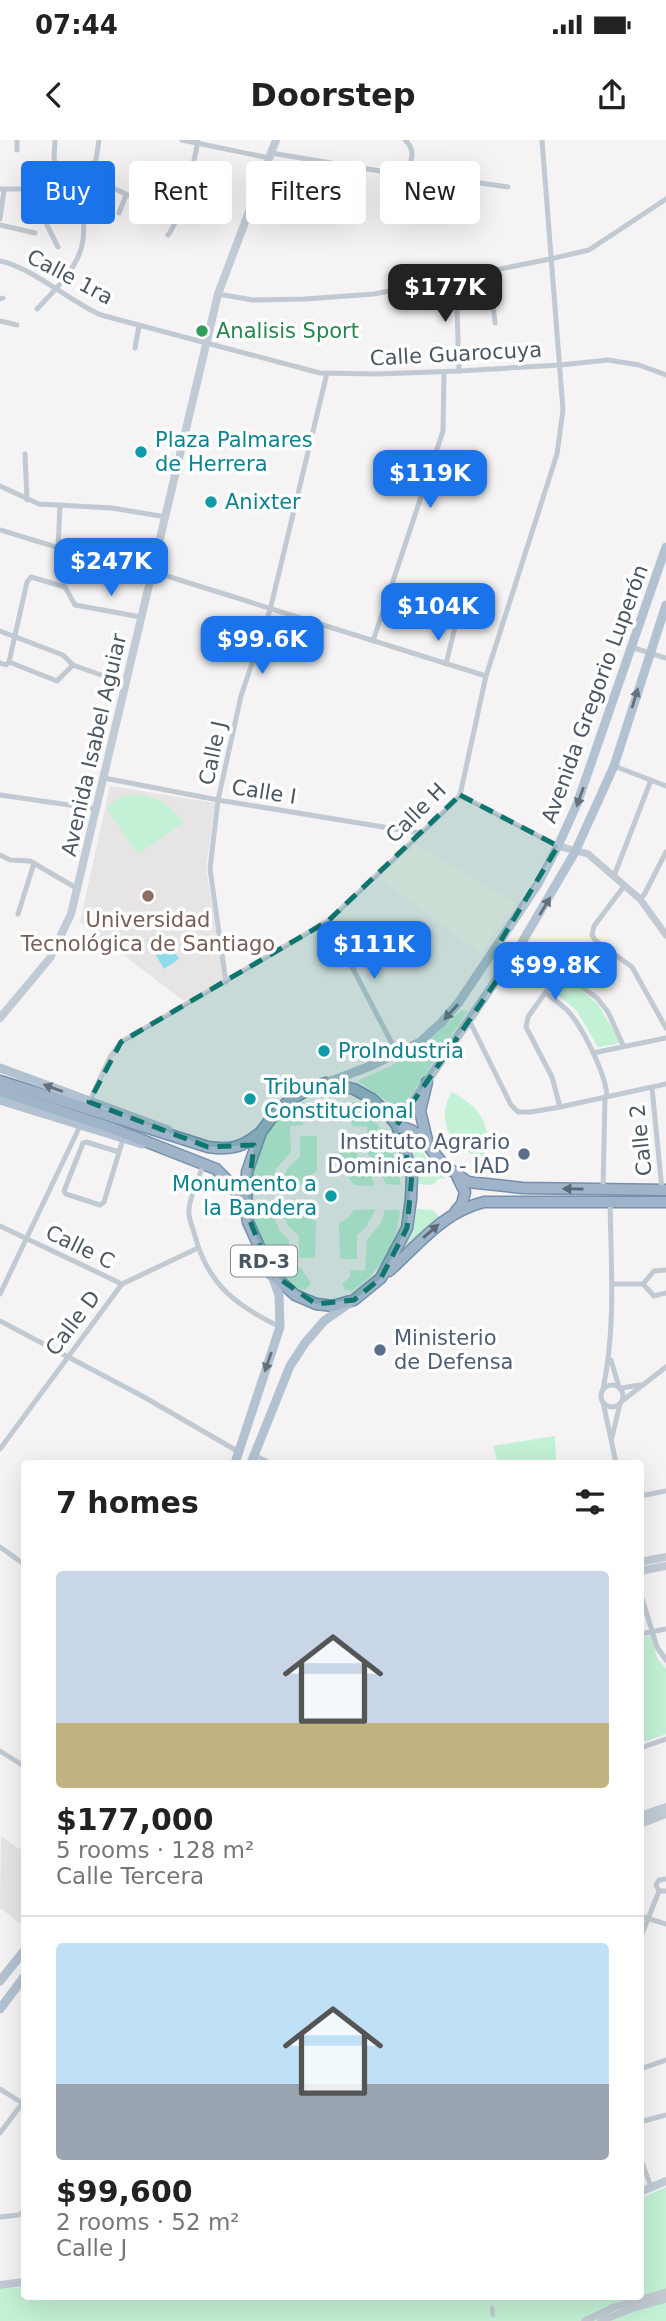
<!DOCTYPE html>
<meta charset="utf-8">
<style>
:root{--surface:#fff;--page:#f6f6f6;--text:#222;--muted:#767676;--line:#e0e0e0;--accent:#1a73e8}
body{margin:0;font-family:"DejaVu Sans",sans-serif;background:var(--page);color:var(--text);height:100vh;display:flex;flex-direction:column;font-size:26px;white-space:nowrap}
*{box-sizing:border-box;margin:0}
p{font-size:23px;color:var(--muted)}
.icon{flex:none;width:38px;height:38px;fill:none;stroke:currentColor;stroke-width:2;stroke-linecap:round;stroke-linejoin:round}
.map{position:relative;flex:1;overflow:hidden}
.sheet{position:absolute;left:21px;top:1320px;width:623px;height:840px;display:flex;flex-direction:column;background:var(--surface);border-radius:7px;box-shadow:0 7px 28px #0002}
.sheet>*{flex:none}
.banner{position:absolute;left:21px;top:21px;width:625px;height:63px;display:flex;gap:14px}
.price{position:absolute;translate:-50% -60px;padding:0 16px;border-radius:14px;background:var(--accent);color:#fff;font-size:23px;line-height:46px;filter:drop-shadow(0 2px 4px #0008)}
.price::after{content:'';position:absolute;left:50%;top:42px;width:21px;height:16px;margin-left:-10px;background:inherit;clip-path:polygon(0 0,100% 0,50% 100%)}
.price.active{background:#222;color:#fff}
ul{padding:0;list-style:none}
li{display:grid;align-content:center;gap:14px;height:371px;padding:0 35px}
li+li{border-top:2px solid var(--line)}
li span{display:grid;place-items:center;height:217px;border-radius:7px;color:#555}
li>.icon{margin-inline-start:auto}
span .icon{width:126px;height:126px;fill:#fffc;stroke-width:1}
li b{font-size:30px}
h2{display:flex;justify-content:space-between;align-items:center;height:84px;padding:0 35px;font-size:30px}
.chip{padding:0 24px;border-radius:7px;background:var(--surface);box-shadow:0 7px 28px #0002;font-size:24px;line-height:63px}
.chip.active{background:var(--accent);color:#fff}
.status{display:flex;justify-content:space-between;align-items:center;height:49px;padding:0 35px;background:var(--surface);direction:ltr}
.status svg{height:19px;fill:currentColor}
header{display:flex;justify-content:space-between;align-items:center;height:91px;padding:0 35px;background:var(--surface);font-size:32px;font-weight:600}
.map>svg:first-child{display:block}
.commercial{fill:#fdf9ef}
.education{fill:#e6e4e5}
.green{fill:#c3f1d5}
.water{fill:#90daee}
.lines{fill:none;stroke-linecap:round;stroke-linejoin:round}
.trunk-casing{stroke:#7690ad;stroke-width:13}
.pedestrian{stroke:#c1cad2;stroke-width:4.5}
.minor{stroke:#c1cad2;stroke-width:5}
.tertiary{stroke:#c1cad2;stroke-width:7}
.secondary{stroke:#c1cbd6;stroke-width:8}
.primary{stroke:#b3c2d1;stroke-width:9}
.trunk{stroke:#9fb4c9;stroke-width:10}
.oneway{fill:#64717d}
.oneway2{fill:#5b6976}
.marked{fill:#0f766e;fill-opacity:0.2;stroke:#0f766e;stroke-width:5;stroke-dasharray:14 9;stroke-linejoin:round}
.leisure-dot{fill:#2e9e5b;stroke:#fff;stroke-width:2.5}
.culture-dot{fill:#0f9aa8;stroke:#fff;stroke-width:2.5}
.education-dot{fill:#8d6e63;stroke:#fff;stroke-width:2.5}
.service-dot{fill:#5c6f8a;stroke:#fff;stroke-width:2.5}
.labels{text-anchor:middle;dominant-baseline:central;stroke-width:7;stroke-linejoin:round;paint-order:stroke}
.shield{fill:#fff;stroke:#808990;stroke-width:2}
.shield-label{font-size:19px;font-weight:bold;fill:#4a5661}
.street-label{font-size:21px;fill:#4a5661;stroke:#fff}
.leisure-label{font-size:21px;fill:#27864d;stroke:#fff;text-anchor:start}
.culture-label{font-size:21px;fill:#0d838f;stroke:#fff;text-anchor:start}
.education-label{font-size:21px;fill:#785e54;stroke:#fff}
.service-label{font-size:21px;fill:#4e5e75;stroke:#fff;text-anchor:end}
</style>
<div class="status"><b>07:44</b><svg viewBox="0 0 49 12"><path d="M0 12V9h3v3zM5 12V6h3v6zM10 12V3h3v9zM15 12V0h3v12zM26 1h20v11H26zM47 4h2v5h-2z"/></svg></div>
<header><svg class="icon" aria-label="back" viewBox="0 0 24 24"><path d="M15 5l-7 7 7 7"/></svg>Doorstep<svg class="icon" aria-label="share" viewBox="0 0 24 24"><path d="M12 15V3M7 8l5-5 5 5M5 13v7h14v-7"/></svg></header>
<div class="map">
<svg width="666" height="2181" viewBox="0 0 666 2181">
<rect width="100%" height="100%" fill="#f5f3f3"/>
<polygon class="commercial" points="416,705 515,763 480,813 379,738"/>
<g class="education">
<polygon points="110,646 215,663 206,729 225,839 184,861 80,782"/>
<polygon points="1,1696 24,1712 24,1786 0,1768"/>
</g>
<g class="green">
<path d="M129 655C157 654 166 663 184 682L138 714 106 668 120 657Z"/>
<polygon points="564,837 597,863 621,903 598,907 577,871 554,851"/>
<polygon points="461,870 468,871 401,970 357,941 391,926 429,901"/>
<path d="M452 952C468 961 484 972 487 993 488 1001 484 1012 484 1021 476 1016 465 1011 458 1005 443 991 441 968 452 952Z"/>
<path d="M303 962 310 970 304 979 303 985 290 986 291 1012 276 1029 272 1043C260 1043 252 1044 250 1057L257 1067 270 1068 280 1091 289 1100 288 1126 301 1128 311 1143 305 1150 303 1149 299 1152C282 1136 265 1119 257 1097 242 1056 250 1008 281 977 287 970 295 966 303 962Z"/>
<path d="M353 962 356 965 359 963C387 992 393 1006 401 1045L386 1044 379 1029 368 1014 367 987 353 986 345 969Z"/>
<polygon points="404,993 421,1010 437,1032 446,1039 440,1038 432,1045 415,1044"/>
<polygon points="340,995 357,995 358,1019 371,1034 374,1046 354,1045 346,1034 340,1031"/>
<polygon points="300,996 317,996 317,1031 306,1038 302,1045 280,1044 288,1028 300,1017"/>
<polygon points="280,1068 302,1069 310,1079 316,1081 315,1118 299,1118 299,1096 288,1086"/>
<polygon points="376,1069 366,1087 357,1095 357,1119 340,1119 339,1083 348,1078 354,1070"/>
<polygon points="417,1069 433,1070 439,1076 446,1076 403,1111"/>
<path d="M385 1070H400C397 1105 380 1132 351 1152L348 1149 345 1151 342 1144 350 1137 351 1130H365L367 1100 381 1083Z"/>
<polygon points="555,1296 556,1323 498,1323 493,1306"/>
<polygon points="651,1495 657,1518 666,1529 666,1594 641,1603 641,1498"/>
<polygon points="666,2047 666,2181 0,2181 0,2149 24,2147 24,2156 640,2156 641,2058"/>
</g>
<polygon class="water" points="162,791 179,819 164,829 147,800"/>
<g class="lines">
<defs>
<g id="trunk">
<path d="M0 941 208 1007C229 1010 241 1008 257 995"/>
<polygon points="326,943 354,949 372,959 384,970 397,985 412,1034 411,1059 407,1088 381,1138 354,1160 333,1166 316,1164 295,1155 271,1133 248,1082 246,1071 247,1032 261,992 273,976 290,960 309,949"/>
<polyline points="0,951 109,987 216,1029 233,1046 244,1067"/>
<polyline points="397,985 411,990 419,995 444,1025 468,1042 523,1048 666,1050"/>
<polyline points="427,1000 420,971 427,942"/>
<polyline points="456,1071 462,1064 465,1052 458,1038"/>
<path d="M389 1131C419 1104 443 1072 484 1062H666"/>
</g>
</defs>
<use href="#trunk" class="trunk-casing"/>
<polyline class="pedestrian" points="492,2168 493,2175"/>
<g class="minor">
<polyline points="17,0 17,10"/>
<polyline points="55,0 54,18 59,39"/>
<polyline points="182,0 269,18"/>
<polyline points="271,13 398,34 403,32 508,47"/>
<path d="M403 32C413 23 416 10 405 0"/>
<polyline points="260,43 363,64"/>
<polyline points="0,49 29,49 87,30 96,20 99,0"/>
<polyline points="29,49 58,107"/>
<polyline points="119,73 126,55"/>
<polyline points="0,79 4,50"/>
<polyline points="0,85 35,93"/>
<path d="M168 95C180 81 195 19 198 0"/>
<path d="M0 121C29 126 71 162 101 175L320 233 377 234 459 231 560 225 608 220 639 225 666 235"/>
<polyline points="480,132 493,165 495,183"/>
<polyline points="456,137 459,231"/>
<polyline points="218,154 253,160 305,159 374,154 550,119 589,110 666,59"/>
<polyline points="0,159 3,158"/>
<path d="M37 169C54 151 80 126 83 100 85 85 82 70 84 56L115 49 139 60 184 56"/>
<polyline points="0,181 17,185"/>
<polyline points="135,208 139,186"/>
<polyline points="25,314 27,360"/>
<polyline points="0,346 39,364 112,368 166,377"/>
<polyline points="0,390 138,432 167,436 486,536"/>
<polyline points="58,409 60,365"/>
<polyline points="0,491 63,515 73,525 126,544"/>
<polyline points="373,501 443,291 444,232"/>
<polyline points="631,507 666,518"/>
<polyline points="9,522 27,442 31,437 65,447 75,465 141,477"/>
<polyline points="0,523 6,525 9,522 57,541 73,525"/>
<polyline points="446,524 455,487 454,478 450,474"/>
<polyline points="614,626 666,646"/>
<polyline points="104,638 218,660 420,693"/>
<polyline points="0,655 97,669"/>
<polyline points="460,655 558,706"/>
<polyline points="0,715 10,720 30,721 78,749"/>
<polyline points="614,736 651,640"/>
<polyline points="625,745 594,786 592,795 595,800 632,827 666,888"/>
<polyline points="640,759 644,755 666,712"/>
<polyline points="18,774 34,723"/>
<polyline points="328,781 397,913"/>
<polyline points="521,804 597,858 608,872 623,905"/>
<polyline points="560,832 528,877 526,887 552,937 560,967"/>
<polyline points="226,842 210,729 218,660 241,556 270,470 327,233"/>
<polyline points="582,846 609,810"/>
<path d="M546 853C553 859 561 864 568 871 583 888 606 934 607 957"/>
<polyline points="469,880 511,965 518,972 531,972 560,967 666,944"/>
<polyline points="593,913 666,898"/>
<polyline points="652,948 662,1050"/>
<polyline points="89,962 110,917 121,902 328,781 455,661 460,655 486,536 557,314 563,270 542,0"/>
<polyline points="119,1012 86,1002 83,1003 64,1051 66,1054 100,1065 104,1062 123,999"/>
<path d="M204 1023C200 1035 189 1058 189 1070 188 1078 193 1088 195 1096 208 1145 237 1166 280 1187"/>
<polyline points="603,1049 605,957"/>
<polyline points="0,1086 122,1144"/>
<polyline points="612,1144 643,1144"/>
<polyline points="643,1144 654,1131 666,1130"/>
<polyline points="643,1144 654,1156 666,1153"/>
<polyline points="0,1154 80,986"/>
<polyline points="0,1181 144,1257 239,1312"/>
<polyline points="611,1220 619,1247"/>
<circle cx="612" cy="1256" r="11"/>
<polyline points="621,1248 640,1245"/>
<path d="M603 1249C616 1188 611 1124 610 1062"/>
<polyline points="622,1261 666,1227"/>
<polyline points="603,1262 616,1323"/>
<polyline points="612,1297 620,1264"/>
<polyline points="0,1309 122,1144 198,1108"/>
<polyline points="254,1315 270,1323"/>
<polyline points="640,1356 666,1351"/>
<polyline points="0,1407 24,1424"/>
<polyline points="640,1452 657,1507 666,1520"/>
<polyline points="640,1494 666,1489"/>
<polyline points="640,1608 666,1599"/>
<polyline points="0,1611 24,1626"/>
<polyline points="666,1739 659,1740 656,1745 659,1751 666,1751"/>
<polyline points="640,1776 666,1784"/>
<polyline points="640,1799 659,1751"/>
<polyline points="640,1929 666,1920"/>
<polyline points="0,1949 24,1964"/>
<polyline points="640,1982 666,1975"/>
<polyline points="0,1993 24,1961"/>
<polyline points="640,2017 651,2047"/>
<polyline points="0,2077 18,2075 24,2072"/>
</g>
<g class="tertiary">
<polyline points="558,706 588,714 640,759 666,795"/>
<polyline points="585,2181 614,2167 666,2152"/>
<polyline points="601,2181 633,2168 666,2159"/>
</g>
<g class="secondary">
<polyline points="0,878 50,818 71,774 218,154 276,0"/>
<polyline points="640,1422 666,1417"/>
<polyline points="640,1431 666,1426"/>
<polyline points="640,1676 666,1667"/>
<polyline points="640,1684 666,1674"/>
<polyline points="640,2052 666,2041"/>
<polyline points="0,2145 24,2142"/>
</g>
<g class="primary">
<polyline points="0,928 168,990"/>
<polyline points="326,943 373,925 420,902 441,883 459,862 538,744 558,706 577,664 666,407"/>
<polyline points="0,960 142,1004"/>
<polyline points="397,985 521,804 575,712 614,626 666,465"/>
<polyline points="235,1323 280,1187 279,1155 271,1133"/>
<polyline points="251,1323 290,1226 305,1203 324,1181 351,1162"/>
<polyline points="0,1841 24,1811"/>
<polyline points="0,1869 24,1837"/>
</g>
<use href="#trunk" class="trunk"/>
</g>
<defs><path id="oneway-solid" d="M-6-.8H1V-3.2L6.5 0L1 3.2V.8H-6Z" transform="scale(1.75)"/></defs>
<g class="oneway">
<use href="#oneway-solid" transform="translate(635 558) rotate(-73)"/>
<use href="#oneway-solid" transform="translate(580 657) rotate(110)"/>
<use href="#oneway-solid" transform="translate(545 766) rotate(-59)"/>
<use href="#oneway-solid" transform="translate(451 872) rotate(132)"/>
<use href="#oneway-solid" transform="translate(53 948) rotate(-160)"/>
<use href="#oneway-solid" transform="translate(268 1222) rotate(109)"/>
</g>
<g class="oneway2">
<use href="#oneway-solid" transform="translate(573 1049) rotate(-179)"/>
<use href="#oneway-solid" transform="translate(431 1091) rotate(-41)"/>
</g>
<path class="marked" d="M460 655 558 706 497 807 513 817 397 985 412 1034 407 1088 381 1138 354 1160 316 1164 271 1133 246 1071 254 1005 208 1007 89 962 121 902 328 781Z"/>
<circle class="leisure-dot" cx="202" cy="191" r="7"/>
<g class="culture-dot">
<circle cx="141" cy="312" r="7"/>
<circle cx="211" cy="362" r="7"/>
<circle cx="324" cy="911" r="7"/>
<circle cx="250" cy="959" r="7"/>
<circle cx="331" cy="1056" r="7"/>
</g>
<circle class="education-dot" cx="148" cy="756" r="7"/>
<g class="service-dot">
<circle cx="524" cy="1014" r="7"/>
<circle cx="380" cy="1210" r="7"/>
</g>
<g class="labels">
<rect class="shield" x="231" y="1105.5" width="66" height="31" rx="5"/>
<g class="shield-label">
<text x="264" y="1121">RD-3</text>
</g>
<g class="street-label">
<text transform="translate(70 137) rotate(28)">Calle 1ra</text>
<text transform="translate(456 214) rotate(-3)">Calle Guarocuya</text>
<text transform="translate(595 554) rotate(-70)">Avenida Gregorio Luperón</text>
<text transform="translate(94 605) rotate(-77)">Avenida Isabel Aguiar</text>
<text transform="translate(213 613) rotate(-78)">Calle J</text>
<text transform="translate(264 652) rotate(9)">Calle I</text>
<text transform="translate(416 673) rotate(-45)">Calle H</text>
<text transform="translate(641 1000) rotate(-96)">Calle 2</text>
<text transform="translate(80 1107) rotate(26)">Calle C</text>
<text transform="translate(73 1183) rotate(-53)">Calle D</text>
</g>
<g class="leisure-label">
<text x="216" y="191">Analisis Sport</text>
</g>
<g class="culture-label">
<text x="155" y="300">Plaza Palmares<tspan x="155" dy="24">de Herrera</tspan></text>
<text x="225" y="362">Anixter</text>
<text x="338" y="911">ProIndustria</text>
<text x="264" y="947">Tribunal<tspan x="264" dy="24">Constitucional</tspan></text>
<text x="317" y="1044" text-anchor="end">Monumento a<tspan x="317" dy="24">la Bandera</tspan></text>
</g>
<g class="education-label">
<text x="148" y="780">Universidad<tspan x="148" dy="24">Tecnológica de Santiago</tspan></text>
</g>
<g class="service-label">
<text x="510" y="1002">Instituto Agrario<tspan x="510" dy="24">Dominicano - IAD</tspan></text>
<text x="394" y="1198" text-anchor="start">Ministerio<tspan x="394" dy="24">de Defensa</tspan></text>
</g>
</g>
</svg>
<b class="price active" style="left:445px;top:184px">$177K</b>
<b class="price" style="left:430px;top:370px">$119K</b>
<b class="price" style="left:111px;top:458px">$247K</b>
<b class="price" style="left:438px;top:503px">$104K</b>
<b class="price" style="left:262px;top:536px">$99.6K</b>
<b class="price" style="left:374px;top:841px">$111K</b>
<b class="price" style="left:555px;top:862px">$99.8K</b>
<div class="banner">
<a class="chip active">Buy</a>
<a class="chip">Rent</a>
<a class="chip">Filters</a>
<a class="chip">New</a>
</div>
<section class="sheet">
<h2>7 homes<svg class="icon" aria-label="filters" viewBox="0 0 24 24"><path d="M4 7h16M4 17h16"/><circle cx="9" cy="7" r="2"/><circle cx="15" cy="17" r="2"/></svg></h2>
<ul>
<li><span style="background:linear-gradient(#c9d6e8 70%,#c2b280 0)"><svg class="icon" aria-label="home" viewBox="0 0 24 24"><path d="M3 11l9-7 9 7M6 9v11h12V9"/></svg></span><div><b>$177,000</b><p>5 rooms · 128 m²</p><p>Calle Tercera</p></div></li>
<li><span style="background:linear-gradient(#bfe0f5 65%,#9aa5b1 0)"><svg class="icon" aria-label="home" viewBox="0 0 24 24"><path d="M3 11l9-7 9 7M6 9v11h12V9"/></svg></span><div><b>$99,600</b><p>2 rooms · 52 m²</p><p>Calle J</p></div></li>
</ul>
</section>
</div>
